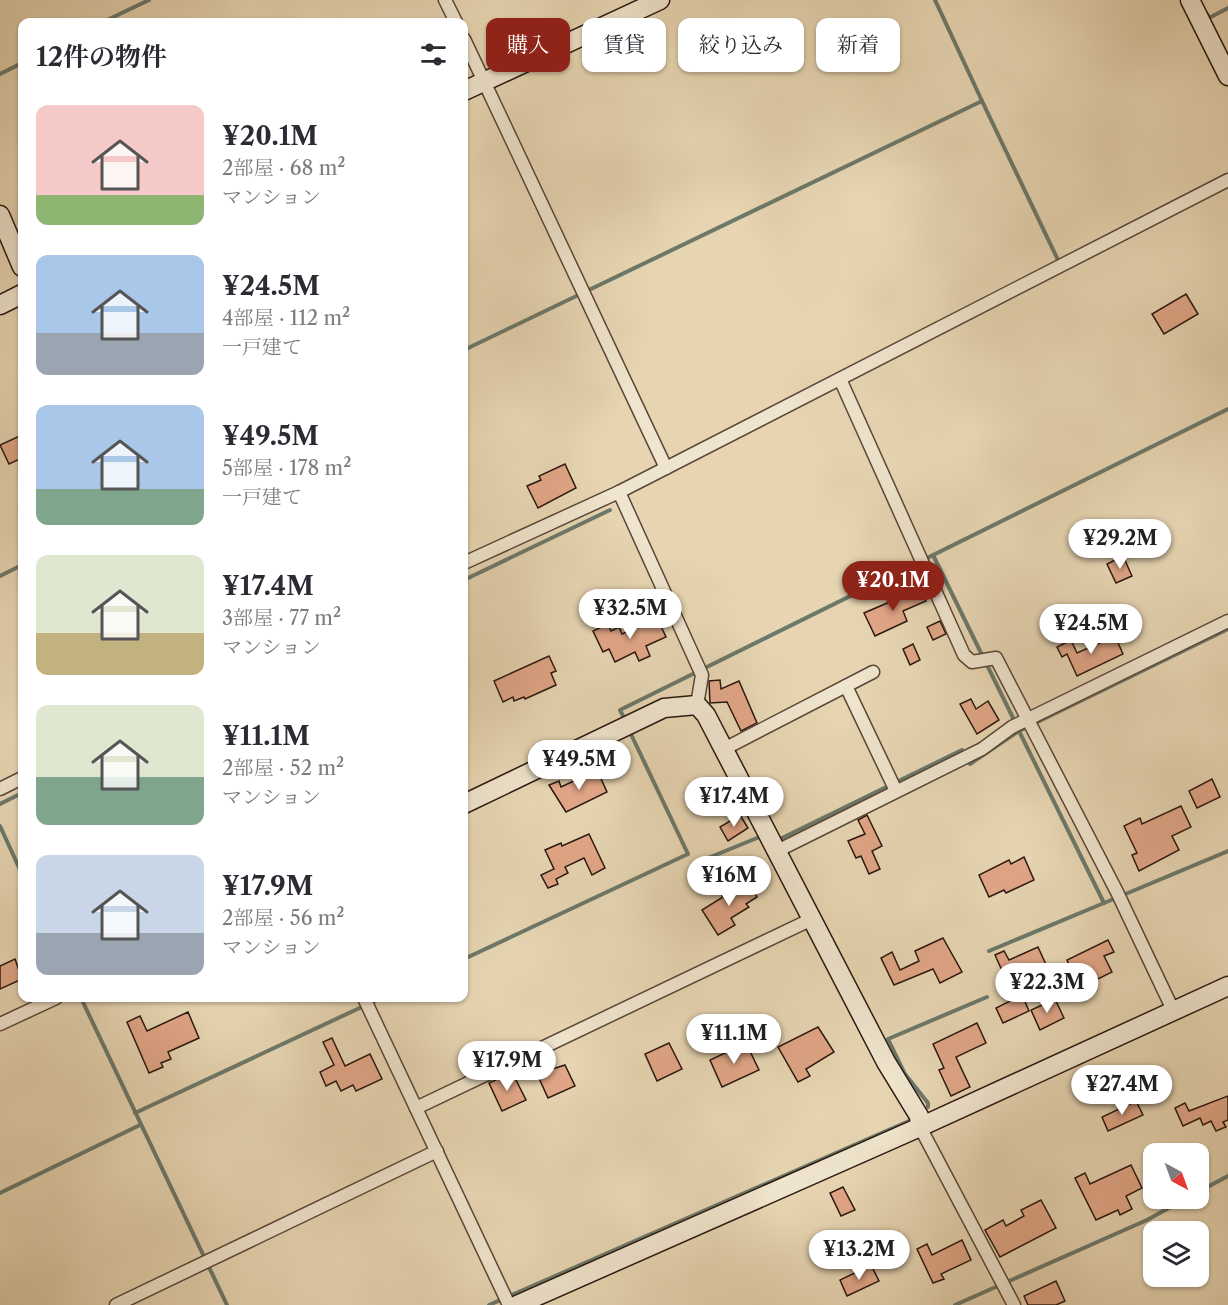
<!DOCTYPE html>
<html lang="ja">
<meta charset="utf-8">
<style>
:root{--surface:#fff;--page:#f2f2f3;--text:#2b2b33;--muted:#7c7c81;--accent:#8f2418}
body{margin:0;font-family:"Libre Caslon Text","Noto Serif JP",serif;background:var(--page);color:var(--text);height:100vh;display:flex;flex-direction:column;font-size:22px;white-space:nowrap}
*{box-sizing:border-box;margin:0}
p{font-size:20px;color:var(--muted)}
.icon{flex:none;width:33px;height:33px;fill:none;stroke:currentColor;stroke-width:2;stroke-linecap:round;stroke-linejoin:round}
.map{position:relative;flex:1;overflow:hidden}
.sheet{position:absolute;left:18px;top:18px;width:450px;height:984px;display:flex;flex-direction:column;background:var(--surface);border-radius:12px;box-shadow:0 2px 4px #0004}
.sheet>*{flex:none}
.guide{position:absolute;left:486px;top:18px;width:570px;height:54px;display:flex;gap:12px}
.needle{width:39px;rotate:139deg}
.tools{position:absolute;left:1143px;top:1143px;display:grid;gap:12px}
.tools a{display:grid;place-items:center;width:66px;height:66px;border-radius:12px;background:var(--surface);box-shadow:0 2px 4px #0004;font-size:30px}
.price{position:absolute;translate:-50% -51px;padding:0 14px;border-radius:21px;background:#fff;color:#222;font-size:20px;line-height:39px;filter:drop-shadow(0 2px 3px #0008)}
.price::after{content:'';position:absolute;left:50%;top:36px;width:18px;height:14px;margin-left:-9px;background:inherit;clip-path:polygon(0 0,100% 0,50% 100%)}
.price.selected{background:var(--accent);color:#fff}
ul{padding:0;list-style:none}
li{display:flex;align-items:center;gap:18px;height:150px;padding:0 18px}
li span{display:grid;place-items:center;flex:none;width:168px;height:120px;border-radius:12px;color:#555}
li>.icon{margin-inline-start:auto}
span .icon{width:72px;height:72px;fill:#fffc;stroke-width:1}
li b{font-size:26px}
h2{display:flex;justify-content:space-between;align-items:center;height:72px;padding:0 18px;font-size:26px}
.pill{padding:0 21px;border-radius:12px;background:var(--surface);box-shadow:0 2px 4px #0004;font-size:21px;line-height:54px}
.pill.selected{background:var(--accent);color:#fff}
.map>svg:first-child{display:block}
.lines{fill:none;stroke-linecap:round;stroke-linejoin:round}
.stream{stroke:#6c786a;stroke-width:4}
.building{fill:#e1a687;stroke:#2a170f;stroke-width:1.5}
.street-casing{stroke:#594638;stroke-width:15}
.secondary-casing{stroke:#2a170f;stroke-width:21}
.street{stroke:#efe4cd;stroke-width:12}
.secondary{stroke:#efe4cd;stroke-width:18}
</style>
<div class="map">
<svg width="1228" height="1305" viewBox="0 0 1228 1305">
<rect width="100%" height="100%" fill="#e7d5b2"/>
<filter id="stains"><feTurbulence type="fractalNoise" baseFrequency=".00333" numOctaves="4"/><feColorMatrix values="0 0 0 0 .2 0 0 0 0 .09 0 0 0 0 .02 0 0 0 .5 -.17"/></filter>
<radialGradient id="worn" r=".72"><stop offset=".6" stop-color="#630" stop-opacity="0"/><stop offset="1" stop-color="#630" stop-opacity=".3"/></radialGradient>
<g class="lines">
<g class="stream">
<polyline points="1207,14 1209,18 1228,8"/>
<polyline points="103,22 149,0"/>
<polyline points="0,74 22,63"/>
<polyline points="982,101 1058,260"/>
<polyline points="464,350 982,101 935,0"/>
<polyline points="933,555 983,657"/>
<polyline points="0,576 22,565"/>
<polyline points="464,580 610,510"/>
<polyline points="986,663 1016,724"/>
<polyline points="625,720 620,710 1228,409"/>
<polyline points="1019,731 1104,903 1228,851"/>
<polyline points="0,804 22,793"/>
<polyline points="0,826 22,874"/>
<polyline points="775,838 782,838 962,750 970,764 1019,731 1228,629"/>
<polyline points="708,858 762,836"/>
<polyline points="989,951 1104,903"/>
<polyline points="464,959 688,854 629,730"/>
<polyline points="81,998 227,1305"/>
<polyline points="928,1107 928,1103 905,1074 888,1039 987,997"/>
<polyline points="135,1113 381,998"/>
<polyline points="1198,1192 1228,1176"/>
<polyline points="0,1193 140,1125"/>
<polyline points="489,1305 909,1121"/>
<polyline points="955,1305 1147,1220 1187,1198"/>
</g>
</g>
<g class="building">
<polygon points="1186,294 1198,314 1164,334 1152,314"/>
<polygon points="22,435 22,458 9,464 0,445"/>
<polygon points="565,464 576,488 538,508 527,486 541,480 539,476"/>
<polygon points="1123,556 1132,576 1116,583 1107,564"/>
<polygon points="920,589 926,601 903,611 907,621 875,636 864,613"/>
<polygon points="657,618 666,637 646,646 650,656 639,661 635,652 615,662 609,649 603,652 593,631 608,624 611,631 619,627 622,634"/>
<polygon points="940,621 946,634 933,640 927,627"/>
<polygon points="1115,636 1123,654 1077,676 1067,654 1062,657 1057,647 1071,640 1077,653"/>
<polygon points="913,644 920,660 910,665 903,649"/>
<polygon points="549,656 556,671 551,673 556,685 525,699 524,697 514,701 513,697 503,702 494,681"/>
<polygon points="720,680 721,689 739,681 757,723 741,731 727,702 710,703 709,681"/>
<polygon points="971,699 976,709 988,701 999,720 977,734 960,704"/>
<polygon points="597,770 607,792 566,812 549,785 559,781 561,787"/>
<polygon points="1212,779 1220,797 1197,808 1189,791"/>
<polygon points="1181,806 1191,827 1172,836 1179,850 1139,871 1132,855 1137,853 1124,826 1140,818 1142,824"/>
<polygon points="740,815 748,828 728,841 720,827"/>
<polygon points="867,815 882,846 872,851 880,869 869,874 861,856 856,858 848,841 865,834 858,820"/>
<polygon points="589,834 605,868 592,875 584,858 565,867 568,873 556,879 558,884 548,888 541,875 554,869 545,850 561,843 562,846"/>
<polygon points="1024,857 1034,880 1006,893 1004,890 989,897 979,875 1009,860 1011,864"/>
<polygon points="748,881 757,897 746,904 749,907 731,918 735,925 718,935 702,910 723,897 720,892 733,884 735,888"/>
<polygon points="943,938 962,972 940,983 933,969 894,985 881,958 892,952 900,970 919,961 915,951"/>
<polygon points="1108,940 1114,952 1104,956 1112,972 1080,988 1067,960"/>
<polygon points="1038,947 1048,969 1022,981 1016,969 1004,975 995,955 1004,951 1009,960"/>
<polygon points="15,959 22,979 0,989 0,966"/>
<polygon points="1022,995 1029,1011 1003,1023 996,1008"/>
<polygon points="1055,999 1064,1018 1040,1030 1031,1010"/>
<polygon points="188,1012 199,1038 168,1052 171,1059 161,1063 163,1067 149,1073 127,1022 140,1016 147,1031"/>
<polygon points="977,1023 986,1043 956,1057 970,1087 951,1096 939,1070 944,1068 933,1044"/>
<polygon points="818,1027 834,1052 806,1069 810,1076 798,1082 778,1047"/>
<polygon points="332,1038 345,1066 370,1054 382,1079 356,1091 353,1085 341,1091 336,1081 326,1086 320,1072 334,1065 323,1042"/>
<polygon points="669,1043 682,1069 657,1081 645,1054"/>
<polygon points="746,1043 759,1070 722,1087 710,1060"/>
<polygon points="565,1065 575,1086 548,1098 537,1074"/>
<polygon points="512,1072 526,1100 502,1111 489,1083"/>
<polygon points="1228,1096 1228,1120 1223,1122 1226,1127 1216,1131 1211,1121 1203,1125 1200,1118 1183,1126 1175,1108 1185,1103 1189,1111"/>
<polygon points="1136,1101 1143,1115 1108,1131 1102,1117"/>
<polygon points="1131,1165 1142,1188 1126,1196 1132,1209 1120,1215 1118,1210 1096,1220 1075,1178 1085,1173 1090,1184"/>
<polygon points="843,1187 855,1210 841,1216 830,1193"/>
<polygon points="1041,1200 1056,1228 1000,1257 985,1230 1003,1220 1006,1226 1024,1216 1021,1210"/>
<polygon points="962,1240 971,1260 941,1274 944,1279 933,1283 917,1249 927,1244 932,1255"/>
<polygon points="871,1265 879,1281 847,1296 840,1280"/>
<polygon points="1056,1281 1065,1301 1056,1305 1028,1305 1024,1296"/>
</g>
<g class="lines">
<defs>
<g id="street">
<polyline points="445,0 456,22"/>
<polyline points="464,39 666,468"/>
<polyline points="840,379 964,655 972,662 996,658 1117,892 1173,1010"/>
<polyline points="619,492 702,675 697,705"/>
<polyline points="464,563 619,492 1228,180"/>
<polyline points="846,686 896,791"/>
<polyline points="724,749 873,672"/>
<polyline points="0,789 22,778"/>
<polyline points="777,851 982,749 1012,727 1228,621"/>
<polyline points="364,998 509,1305"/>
<polyline points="0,1024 56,998"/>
<polyline points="416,1108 812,919"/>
<polyline points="920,1127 1014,1305"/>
<polyline points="116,1305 437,1151"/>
</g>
<g id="secondary">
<polyline points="1190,0 1228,76"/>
<polyline points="464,91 660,0"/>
<polyline points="0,215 22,267"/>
<polyline points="0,305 22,294"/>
<polyline points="464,804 664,708 697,705 706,715 886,1062 919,1116 920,1127"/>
<polyline points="517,1305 920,1127 1228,986"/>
</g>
</defs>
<use href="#street" class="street-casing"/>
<use href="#secondary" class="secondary-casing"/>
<use href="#street" class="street"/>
<use href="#secondary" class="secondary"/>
</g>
<rect width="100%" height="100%" filter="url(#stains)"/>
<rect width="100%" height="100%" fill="url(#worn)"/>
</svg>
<div class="tools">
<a><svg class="needle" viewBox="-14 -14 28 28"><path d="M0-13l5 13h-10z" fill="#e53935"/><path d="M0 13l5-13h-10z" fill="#7c7c81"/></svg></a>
<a><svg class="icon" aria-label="layers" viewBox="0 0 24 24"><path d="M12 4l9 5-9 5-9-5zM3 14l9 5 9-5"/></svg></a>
</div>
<b class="price" style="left:1120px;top:570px">¥29.2M</b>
<b class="price selected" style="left:893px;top:612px">¥20.1M</b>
<b class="price" style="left:630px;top:640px">¥32.5M</b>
<b class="price" style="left:1091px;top:655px">¥24.5M</b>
<b class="price" style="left:579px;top:791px">¥49.5M</b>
<b class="price" style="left:734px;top:828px">¥17.4M</b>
<b class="price" style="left:729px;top:907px">¥16M</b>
<b class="price" style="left:1047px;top:1014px">¥22.3M</b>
<b class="price" style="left:734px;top:1065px">¥11.1M</b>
<b class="price" style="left:507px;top:1092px">¥17.9M</b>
<b class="price" style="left:1122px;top:1116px">¥27.4M</b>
<b class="price" style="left:859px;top:1281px">¥13.2M</b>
<div class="guide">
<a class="pill selected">購入</a>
<a class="pill">賃貸</a>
<a class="pill">絞り込み</a>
<a class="pill">新着</a>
</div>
<section class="sheet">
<h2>12件の物件<svg class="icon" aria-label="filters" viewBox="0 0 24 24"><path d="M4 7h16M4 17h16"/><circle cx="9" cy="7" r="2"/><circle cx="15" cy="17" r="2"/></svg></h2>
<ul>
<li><span style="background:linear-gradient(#f6c9c9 75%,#8fb573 0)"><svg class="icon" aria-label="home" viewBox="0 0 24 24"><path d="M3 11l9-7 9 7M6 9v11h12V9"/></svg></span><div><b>¥20.1M</b><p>2部屋 · 68 m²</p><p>マンション</p></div></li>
<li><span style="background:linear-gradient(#a9c7e8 65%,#9aa5b1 0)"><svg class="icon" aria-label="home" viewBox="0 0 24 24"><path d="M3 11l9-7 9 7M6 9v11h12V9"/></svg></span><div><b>¥24.5M</b><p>4部屋 · 112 m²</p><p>一戸建て</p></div></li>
<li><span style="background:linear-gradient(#a9c7e8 70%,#7fa58c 0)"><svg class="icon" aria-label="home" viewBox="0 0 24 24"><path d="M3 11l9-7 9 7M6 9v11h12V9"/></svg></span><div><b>¥49.5M</b><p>5部屋 · 178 m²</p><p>一戸建て</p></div></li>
<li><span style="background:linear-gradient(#dfe7d0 65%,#c2b280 0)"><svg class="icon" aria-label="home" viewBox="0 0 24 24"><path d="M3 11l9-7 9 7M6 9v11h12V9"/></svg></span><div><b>¥17.4M</b><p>3部屋 · 77 m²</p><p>マンション</p></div></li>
<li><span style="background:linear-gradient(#dfe7d0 60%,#7fa58c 0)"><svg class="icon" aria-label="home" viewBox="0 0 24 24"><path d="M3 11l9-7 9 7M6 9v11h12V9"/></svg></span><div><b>¥11.1M</b><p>2部屋 · 52 m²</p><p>マンション</p></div></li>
<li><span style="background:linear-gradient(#c9d6e8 65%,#9aa5b1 0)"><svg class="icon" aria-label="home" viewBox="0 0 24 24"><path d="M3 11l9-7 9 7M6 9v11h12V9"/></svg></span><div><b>¥17.9M</b><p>2部屋 · 56 m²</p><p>マンション</p></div></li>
</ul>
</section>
</div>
